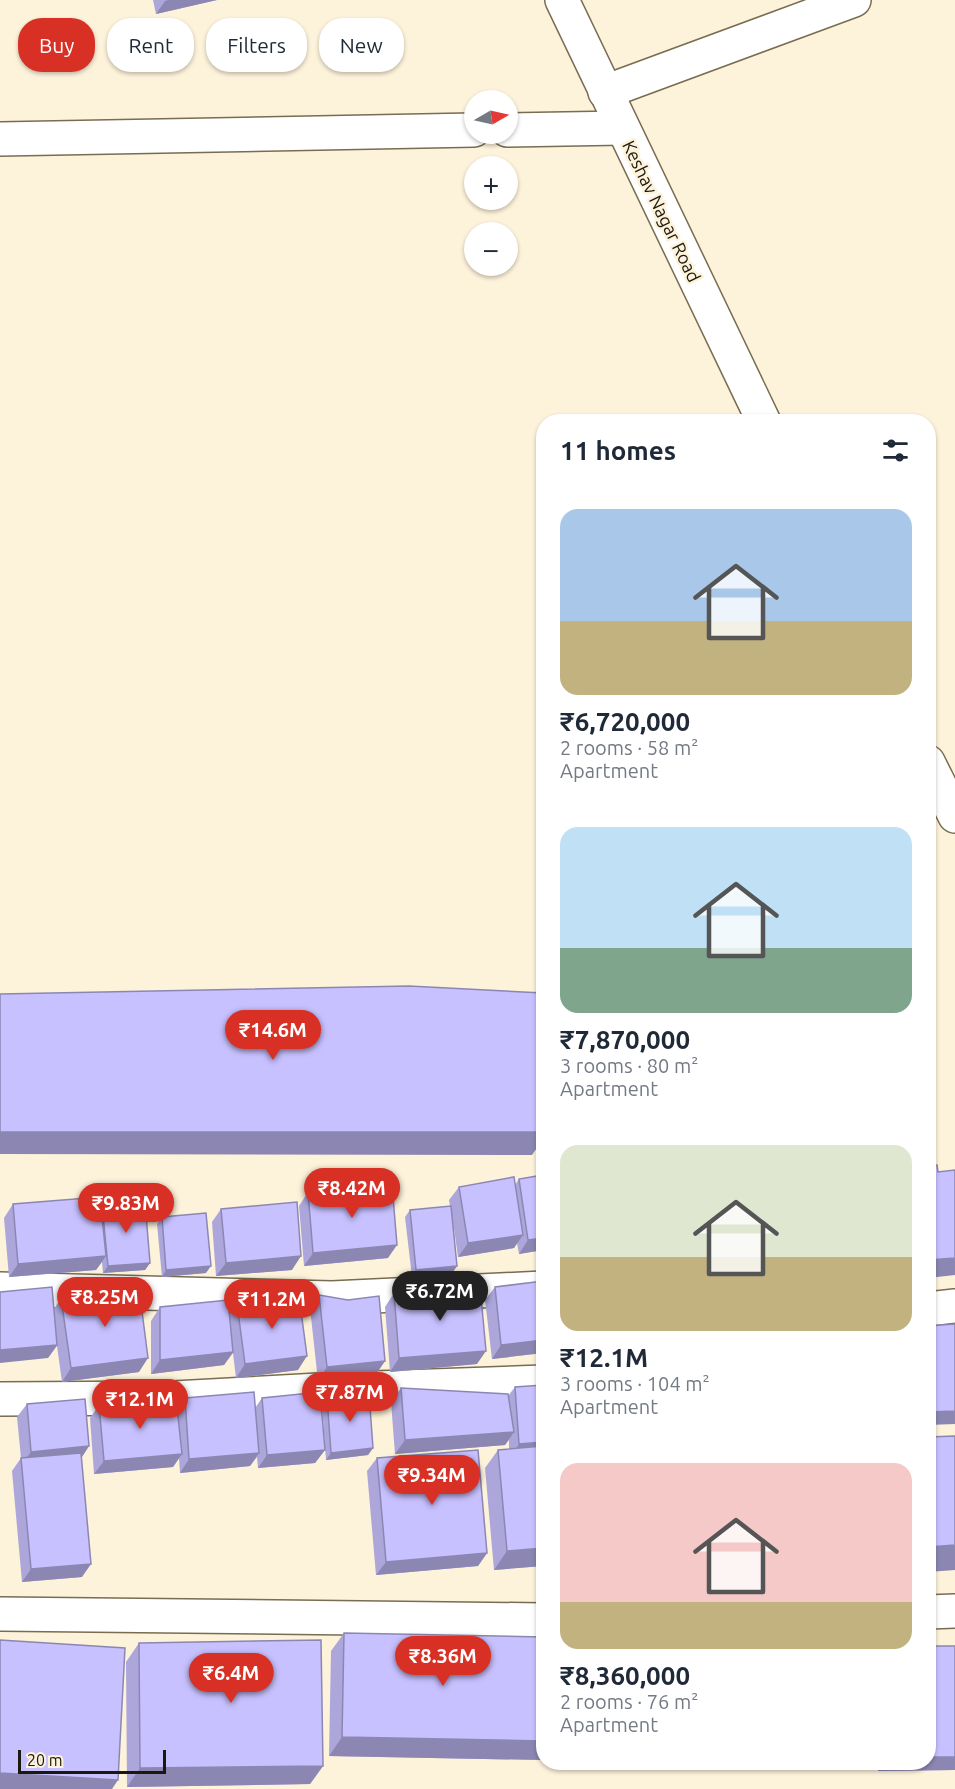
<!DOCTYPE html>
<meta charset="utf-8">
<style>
:root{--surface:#fff;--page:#f2f2f3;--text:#1f2937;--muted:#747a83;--accent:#d93025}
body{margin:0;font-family:Ubuntu,sans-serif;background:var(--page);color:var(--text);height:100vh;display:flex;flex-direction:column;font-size:22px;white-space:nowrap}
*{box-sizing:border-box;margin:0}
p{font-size:20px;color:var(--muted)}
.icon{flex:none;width:33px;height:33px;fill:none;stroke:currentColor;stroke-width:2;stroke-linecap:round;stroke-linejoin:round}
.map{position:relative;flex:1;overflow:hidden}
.side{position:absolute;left:536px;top:414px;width:400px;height:1356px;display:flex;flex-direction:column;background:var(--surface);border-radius:24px;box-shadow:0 2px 4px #0004}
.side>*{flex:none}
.guide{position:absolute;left:18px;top:18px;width:428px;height:54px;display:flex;gap:12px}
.needle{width:39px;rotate:81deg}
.tools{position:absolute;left:464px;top:90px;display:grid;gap:12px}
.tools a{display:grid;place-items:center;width:54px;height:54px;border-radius:50%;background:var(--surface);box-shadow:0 2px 4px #0004;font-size:30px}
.scale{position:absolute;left:18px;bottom:15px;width:148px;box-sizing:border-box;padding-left:6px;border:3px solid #1c180d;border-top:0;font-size:16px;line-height:21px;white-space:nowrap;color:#1c180d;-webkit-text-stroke:4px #fdf2da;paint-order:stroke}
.price{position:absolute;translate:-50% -51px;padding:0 14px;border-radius:21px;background:var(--accent);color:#fff;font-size:20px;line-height:39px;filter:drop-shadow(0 2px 3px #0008)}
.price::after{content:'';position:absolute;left:50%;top:36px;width:18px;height:14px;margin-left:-9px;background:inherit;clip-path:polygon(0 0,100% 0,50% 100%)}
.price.current{background:#222;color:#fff}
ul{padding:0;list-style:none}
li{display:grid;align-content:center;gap:12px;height:318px;padding:0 24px}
li span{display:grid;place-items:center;height:186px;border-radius:18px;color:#555}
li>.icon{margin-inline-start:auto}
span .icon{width:108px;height:108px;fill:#fffc;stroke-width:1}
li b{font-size:26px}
h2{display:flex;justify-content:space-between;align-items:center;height:72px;padding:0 24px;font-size:26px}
.tag{padding:0 21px;border-radius:24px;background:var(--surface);box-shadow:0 2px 4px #0004;font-size:21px;line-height:54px}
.tag.current{background:var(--accent);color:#fff}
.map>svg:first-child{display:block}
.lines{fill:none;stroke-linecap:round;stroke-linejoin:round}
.minor-casing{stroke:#786c51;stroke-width:36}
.minor{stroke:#fff;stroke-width:33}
.wall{fill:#aca6db}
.shaded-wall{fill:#8c87b2}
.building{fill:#c8c1ff;stroke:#8c87b2;stroke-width:1.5}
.labels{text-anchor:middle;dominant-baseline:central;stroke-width:5;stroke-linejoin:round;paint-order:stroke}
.street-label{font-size:18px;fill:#1c180d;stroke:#fdf2da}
</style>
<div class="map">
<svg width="955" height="1789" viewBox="0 0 955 1789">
<rect width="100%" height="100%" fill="#fdf2da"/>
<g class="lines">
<defs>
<g id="minor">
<polyline points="562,0 764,422"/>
<polyline points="605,92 854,0"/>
<polyline points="507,130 622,128"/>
<polyline points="0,139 474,130"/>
<polyline points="928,762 955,816"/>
<polyline points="0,1289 332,1298 543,1288"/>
<polyline points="928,1309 955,1306"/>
<polyline points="0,1399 174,1398 319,1390 543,1382"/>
<polyline points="928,1612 955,1611"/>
<polyline points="0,1614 543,1620"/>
</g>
</defs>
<use href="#minor" class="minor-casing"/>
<use href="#minor" class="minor"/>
</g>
<g class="wall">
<polygon points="153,0 217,0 156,14"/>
<polygon points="543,1175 543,1250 519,1254 517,1243 514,1248 458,1257 453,1221 457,1266 452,1273 412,1277 405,1217 410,1210 450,1206 449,1200 459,1187 515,1185 519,1179"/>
<polygon points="308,1192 388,1258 304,1266 299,1206"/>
<polygon points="13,1204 101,1206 102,1205 150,1263 145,1270 103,1273 102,1262 96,1270 9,1277 4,1218"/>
<polygon points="221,1209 292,1270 216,1276 212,1222"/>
<polygon points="162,1217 206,1273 162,1277 157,1224"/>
<polygon points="495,1287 543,1353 492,1359 485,1300"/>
<polygon points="394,1293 477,1364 390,1372 385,1307"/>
<polygon points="319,1295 385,1361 376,1374 318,1381 310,1308"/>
<polygon points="61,1298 139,1372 62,1382 57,1346 48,1358 54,1309"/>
<polygon points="237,1304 298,1370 236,1378 233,1353 224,1365 151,1374 151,1321 160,1307 229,1315"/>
<polygon points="515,1387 543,1566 494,1570 485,1468 498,1450 509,1449 509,1440 505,1445 395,1454 391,1402 401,1388 508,1396"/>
<polygon points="327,1397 373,1448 368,1455 326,1460 322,1404"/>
<polygon points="185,1398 255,1408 262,1398 325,1450 315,1463 258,1468 257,1457 250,1466 180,1473 179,1458 173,1467 94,1474 90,1418 99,1405 177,1408"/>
<polygon points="27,1404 89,1446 81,1458 82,1577 22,1582 12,1471 21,1458 17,1417"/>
<polygon points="377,1458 487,1553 478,1566 376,1575 367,1471"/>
<polygon points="344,1633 543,1637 543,1760 329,1756 331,1651"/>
<polygon points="139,1643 323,1766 310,1784 127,1787 126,1662"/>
<polygon points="955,1646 955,1770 878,1771 878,1762 928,1762"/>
</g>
<g class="shaded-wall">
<polygon points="168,0 217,0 156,14 165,1"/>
<polygon points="0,1132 543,1132 543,1139 532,1155 0,1154"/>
<polygon points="523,1235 514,1248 458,1257 468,1243"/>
<polygon points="543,1238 543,1250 519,1254 528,1240"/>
<polygon points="397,1245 388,1258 304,1266 313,1253"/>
<polygon points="106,1256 96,1270 9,1277 18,1264"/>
<polygon points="301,1256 292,1270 216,1276 226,1263"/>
<polygon points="955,1258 955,1275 928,1278 928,1260"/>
<polygon points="150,1263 145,1270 103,1273 108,1266"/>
<polygon points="211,1266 206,1273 162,1277 166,1270"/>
<polygon points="457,1266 452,1273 412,1277 416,1270"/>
<polygon points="543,1340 543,1353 492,1359 501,1345"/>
<polygon points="57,1345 48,1358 0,1363 0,1350"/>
<polygon points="486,1351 477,1364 390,1372 399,1358"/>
<polygon points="233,1352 224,1365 151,1374 160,1360"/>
<polygon points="307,1356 298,1370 236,1378 245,1364"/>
<polygon points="148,1358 139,1372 62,1382 71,1368"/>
<polygon points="385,1361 376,1374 318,1381 327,1367"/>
<polygon points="955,1411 955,1424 928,1425 928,1412"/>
<polygon points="514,1432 505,1445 395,1454 405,1440"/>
<polygon points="543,1442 543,1455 510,1458 519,1444"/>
<polygon points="89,1446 80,1460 21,1465 31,1452"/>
<polygon points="373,1448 368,1455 326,1460 331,1453"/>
<polygon points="325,1450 315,1463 258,1468 267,1455"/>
<polygon points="259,1453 250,1466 180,1473 189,1459"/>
<polygon points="182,1454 173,1467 94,1474 104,1461"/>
<polygon points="955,1545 955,1570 928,1572 928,1547"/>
<polygon points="543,1548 543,1566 494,1570 507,1551"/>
<polygon points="487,1553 478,1566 376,1575 386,1562"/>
<polygon points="91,1564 82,1577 22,1582 31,1569"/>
<polygon points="342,1737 543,1741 543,1760 329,1756"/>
<polygon points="928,1757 955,1757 955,1770 878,1771 884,1762 928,1762"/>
<polygon points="323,1766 310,1784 127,1787 140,1768"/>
<polygon points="0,1773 118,1780 112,1789 0,1789"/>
</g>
<g class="building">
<polygon points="409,986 543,993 543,1132 0,1132 0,994"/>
<polygon points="937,1165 938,1172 955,1170 955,1258 928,1260 928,1166"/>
<polygon points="543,1175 543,1238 528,1240 519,1179"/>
<polygon points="514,1177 523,1235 468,1243 459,1187"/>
<polygon points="392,1185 397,1245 313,1253 308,1192"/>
<polygon points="100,1197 106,1256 18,1264 13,1204"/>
<polygon points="145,1202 150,1263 108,1266 102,1205"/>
<polygon points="297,1202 301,1256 226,1263 221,1209"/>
<polygon points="451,1206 457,1266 416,1270 410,1210"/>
<polygon points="206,1213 211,1266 166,1270 162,1217"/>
<polygon points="543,1281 543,1340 501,1345 495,1287"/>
<polygon points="480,1286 486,1351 399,1358 394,1293"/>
<polygon points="52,1287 57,1345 0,1350 0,1292"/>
<polygon points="139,1288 148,1358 71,1368 61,1298"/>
<polygon points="319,1295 348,1300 379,1296 385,1361 327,1367"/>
<polygon points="299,1296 307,1356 245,1364 237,1304"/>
<polygon points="228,1300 233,1352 160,1360 160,1307"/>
<polygon points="955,1324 955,1411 928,1412 928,1326"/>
<polygon points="543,1385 543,1442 519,1444 515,1387"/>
<polygon points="401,1388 508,1394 514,1432 405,1440"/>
<polygon points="254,1392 259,1453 189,1459 185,1398"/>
<polygon points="320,1392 325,1450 267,1455 262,1398"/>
<polygon points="369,1393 373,1448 331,1453 327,1397"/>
<polygon points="176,1398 182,1454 104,1461 99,1405"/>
<polygon points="85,1399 89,1446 31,1452 27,1404"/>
<polygon points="955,1436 955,1545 928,1547 928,1437"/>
<polygon points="543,1446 543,1548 507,1551 498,1450"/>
<polygon points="478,1450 487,1553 386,1562 377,1458"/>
<polygon points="81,1453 91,1564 31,1569 21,1458"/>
<polygon points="344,1633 543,1637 543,1741 342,1737"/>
<polygon points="0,1640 125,1648 118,1780 0,1773"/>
<polygon points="321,1640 323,1766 140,1768 139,1643"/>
<rect x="928" y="1646" width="27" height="111"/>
</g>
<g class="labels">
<g class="street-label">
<text transform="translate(662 211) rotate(64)">Keshav Nagar Road</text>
</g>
</g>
</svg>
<div class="tools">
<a><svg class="needle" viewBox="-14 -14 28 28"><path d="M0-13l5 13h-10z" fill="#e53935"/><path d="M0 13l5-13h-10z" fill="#747a83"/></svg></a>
<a>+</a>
<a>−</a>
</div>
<div class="scale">20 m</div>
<b class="price" style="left:273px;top:1061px">₹14.6M</b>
<b class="price" style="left:352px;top:1219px">₹8.42M</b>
<b class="price" style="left:126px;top:1234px">₹9.83M</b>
<b class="price current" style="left:440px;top:1322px">₹6.72M</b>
<b class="price" style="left:105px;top:1328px">₹8.25M</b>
<b class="price" style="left:272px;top:1330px">₹11.2M</b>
<b class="price" style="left:350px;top:1423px">₹7.87M</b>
<b class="price" style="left:140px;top:1430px">₹12.1M</b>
<b class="price" style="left:432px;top:1506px">₹9.34M</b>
<b class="price" style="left:443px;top:1687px">₹8.36M</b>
<b class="price" style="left:231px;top:1704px">₹6.4M</b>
<div class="guide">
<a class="tag current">Buy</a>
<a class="tag">Rent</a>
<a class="tag">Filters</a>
<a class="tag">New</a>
</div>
<section class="side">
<h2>11 homes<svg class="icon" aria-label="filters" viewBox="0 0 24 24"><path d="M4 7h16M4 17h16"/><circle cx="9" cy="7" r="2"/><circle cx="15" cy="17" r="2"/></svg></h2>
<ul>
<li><span style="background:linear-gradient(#a9c7e8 60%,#c2b280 0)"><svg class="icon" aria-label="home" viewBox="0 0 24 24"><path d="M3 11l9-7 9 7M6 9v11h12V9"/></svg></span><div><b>₹6,720,000</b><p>2 rooms · 58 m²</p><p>Apartment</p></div></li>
<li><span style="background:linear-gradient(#bfe0f5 65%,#7fa58c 0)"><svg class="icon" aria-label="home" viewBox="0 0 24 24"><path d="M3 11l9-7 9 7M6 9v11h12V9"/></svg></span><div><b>₹7,870,000</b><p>3 rooms · 80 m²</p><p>Apartment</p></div></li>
<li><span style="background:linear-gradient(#dfe7d0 60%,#c2b280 0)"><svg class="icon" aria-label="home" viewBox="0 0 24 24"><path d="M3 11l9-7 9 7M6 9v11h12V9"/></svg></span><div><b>₹12.1M</b><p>3 rooms · 104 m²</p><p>Apartment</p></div></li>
<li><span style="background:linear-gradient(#f6c9c9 75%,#c2b280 0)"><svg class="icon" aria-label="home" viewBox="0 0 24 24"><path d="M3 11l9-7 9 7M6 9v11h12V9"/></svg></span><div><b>₹8,360,000</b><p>2 rooms · 76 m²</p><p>Apartment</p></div></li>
</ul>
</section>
</div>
